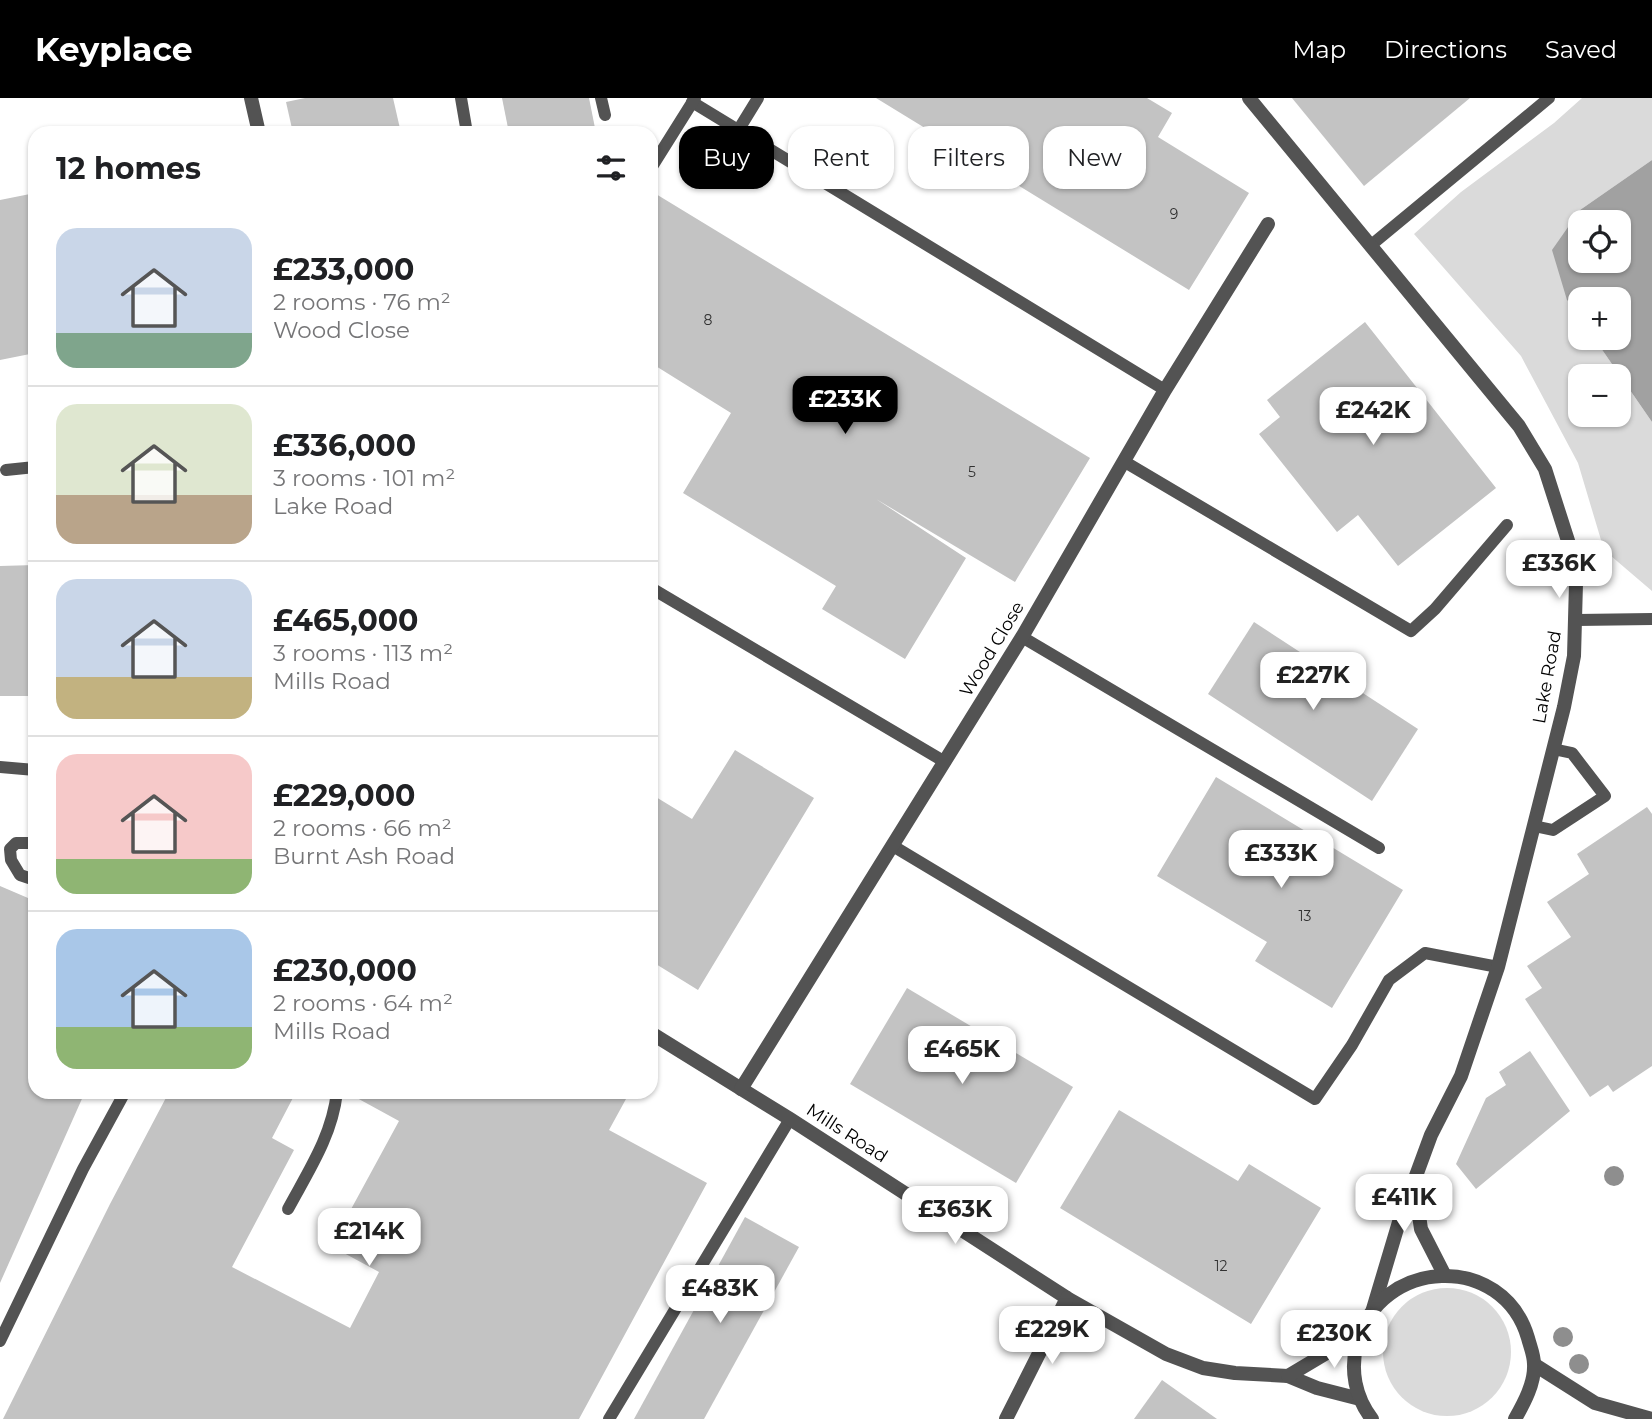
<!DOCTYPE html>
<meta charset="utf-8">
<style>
:root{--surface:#fff;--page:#f2f2f2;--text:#202124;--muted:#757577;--line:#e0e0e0;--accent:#000}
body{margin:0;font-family:Montserrat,sans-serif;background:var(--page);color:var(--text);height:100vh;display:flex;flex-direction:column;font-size:26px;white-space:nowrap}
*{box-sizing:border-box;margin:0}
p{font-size:23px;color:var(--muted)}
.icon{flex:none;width:38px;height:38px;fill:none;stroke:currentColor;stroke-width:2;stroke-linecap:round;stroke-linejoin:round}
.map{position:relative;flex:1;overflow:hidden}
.sheet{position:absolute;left:28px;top:28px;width:630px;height:973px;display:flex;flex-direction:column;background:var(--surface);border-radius:21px;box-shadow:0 2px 5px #0004}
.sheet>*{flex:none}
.guide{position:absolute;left:679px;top:28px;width:665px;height:63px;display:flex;gap:14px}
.controls{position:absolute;left:1568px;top:112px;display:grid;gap:14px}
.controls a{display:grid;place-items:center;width:63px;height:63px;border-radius:14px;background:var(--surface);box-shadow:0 2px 5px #0004;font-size:35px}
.price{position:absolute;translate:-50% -60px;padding:0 16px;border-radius:14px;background:#fff;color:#222;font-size:23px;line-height:46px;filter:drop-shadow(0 2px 4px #0008)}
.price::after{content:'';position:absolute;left:50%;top:42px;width:21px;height:16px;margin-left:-10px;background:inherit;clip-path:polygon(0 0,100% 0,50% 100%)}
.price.on{background:var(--accent);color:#fff}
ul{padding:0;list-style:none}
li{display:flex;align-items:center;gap:21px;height:175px;padding:0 28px}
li+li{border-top:2px solid var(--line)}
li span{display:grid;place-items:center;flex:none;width:196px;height:140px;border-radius:21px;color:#555}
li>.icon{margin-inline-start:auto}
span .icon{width:84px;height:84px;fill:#fffc;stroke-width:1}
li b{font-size:30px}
h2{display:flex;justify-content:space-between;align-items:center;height:84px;padding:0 28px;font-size:30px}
.chip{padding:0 24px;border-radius:21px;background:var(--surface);box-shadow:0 2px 5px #0004;font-size:24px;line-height:63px}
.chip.on{background:var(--accent);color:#fff}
header{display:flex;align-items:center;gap:42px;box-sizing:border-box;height:98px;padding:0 35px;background:var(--accent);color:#fff}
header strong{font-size:33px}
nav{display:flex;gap:38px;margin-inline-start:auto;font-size:24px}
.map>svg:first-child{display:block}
.green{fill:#dadada;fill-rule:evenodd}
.water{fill:#a1a1a1;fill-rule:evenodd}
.building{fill:#c3c3c3}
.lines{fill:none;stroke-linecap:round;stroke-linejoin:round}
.service{stroke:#535353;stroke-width:12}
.minor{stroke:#535353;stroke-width:14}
.tree{fill:#8e8e8e}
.labels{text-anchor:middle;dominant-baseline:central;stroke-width:7;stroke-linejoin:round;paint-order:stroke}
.number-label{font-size:14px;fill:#313131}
.street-label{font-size:18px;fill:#000;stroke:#fff}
</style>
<header>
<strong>Keyplace</strong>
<nav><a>Map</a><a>Directions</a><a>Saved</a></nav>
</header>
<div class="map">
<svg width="1652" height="1321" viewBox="0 0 1652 1321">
<rect width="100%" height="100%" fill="#fff"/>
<g class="green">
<path d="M1582 0H1652V62L1580 112 1567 202 1580 220V240H1594L1652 324V493L1604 452 1578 365 1521 258 1414 136 1461 94 1554 25ZM1580 278H1619V317H1580Z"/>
<circle cx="1447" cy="1254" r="64"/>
</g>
<path class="water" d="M1652 62V324L1594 240H1619V201H1580V220L1567 202 1552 152 1580 112ZM1580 124H1619V163H1580Z"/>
<g class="building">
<polygon points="305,0 393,0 401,35 293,35 286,4"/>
<polygon points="502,0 589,0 596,35 509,35"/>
<polygon points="876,0 1147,0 1172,15 1158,39 1249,95 1189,192"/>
<polygon points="1292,0 1470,0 1364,88"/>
<polygon points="651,93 1090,360 1015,484 876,401 966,460 905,561 822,511 836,488 683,395 731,315 651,265"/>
<polygon points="35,95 35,255 0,262 0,102"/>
<polygon points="1365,224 1496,390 1398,468 1358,417 1337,434 1259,336 1280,319 1267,302"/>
<polygon points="35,467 35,598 0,598 0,468"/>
<polygon points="1254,524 1418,631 1372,703 1208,596"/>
<polygon points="735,652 814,700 698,892 651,863 651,696 692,721"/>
<polygon points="1216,679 1403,792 1332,910 1255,863 1267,844 1157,778"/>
<polygon points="1647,709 1652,716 1652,968 1613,994 1608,987 1590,999 1525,901 1542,890 1527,868 1571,839 1547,804 1589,776 1577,756"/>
<polygon points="0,788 35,803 35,994 85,994 0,1185"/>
<polygon points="907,890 1073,989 1016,1085 850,986"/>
<polygon points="1530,953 1570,1013 1476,1091 1456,1066 1486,1000 1506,987 1499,974"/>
<polygon points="169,994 296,994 272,1040 294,1052 232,1169 350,1230 379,1174 331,1148 399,1023 346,994 613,994 626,1001 609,1032 707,1085 579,1321 3,1321 110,1106"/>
<polygon points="1119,1012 1238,1083 1249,1066 1321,1110 1251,1226 1060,1110"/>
<polygon points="745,1119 799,1149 704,1321 634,1321"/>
<polygon points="1162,1282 1217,1321 1134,1321"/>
</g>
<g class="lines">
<g class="service">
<polyline points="461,0 467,35"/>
<polyline points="601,0 605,17"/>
<polyline points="692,4 1165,292"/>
<polyline points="739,31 758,0"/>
<polyline points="653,67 695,0"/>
<polyline points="1370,148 1549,0"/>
<polyline points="1125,364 1411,533 1435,511 1507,427"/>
<polyline points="6,372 35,369"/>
<polyline points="651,490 945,664"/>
<polyline points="1577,522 1652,521"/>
<polyline points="1022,539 1379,750"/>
<polyline points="0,669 35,672"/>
<polyline points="1534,728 1553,732 1605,698 1572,655 1553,651"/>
<polyline points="35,745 16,745 10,751 11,762 20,777 35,782"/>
<polyline points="893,748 1315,1001 1352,947 1389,882 1425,855 1498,869"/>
<path d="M288 1111C309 1072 332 1038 337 994"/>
<polyline points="0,1243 83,1071 125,994"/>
<polyline points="609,1321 790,1021"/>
</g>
<g class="minor">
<polyline points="251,0 259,35"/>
<polyline points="1249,0 1519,328 1545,371 1570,449 1576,485 1574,558 1564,609 1498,869 1461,978 1431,1037 1399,1124 1373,1211"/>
<polyline points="651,935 790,1021 1067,1200 1166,1256 1203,1270 1235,1275 1288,1278 1317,1290 1360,1301"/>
<polyline points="741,991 1022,539 1165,292 1268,126"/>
<polyline points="1415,1090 1421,1131 1444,1176"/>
<polyline points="1535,1267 1595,1305 1652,1321"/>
<polyline points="1288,1278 1360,1235"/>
<polyline points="1006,1321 1067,1200"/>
<path d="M1372 1321C1355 1299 1350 1272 1357 1245 1380 1159 1503 1154 1528 1240 1530 1248 1534 1257 1534 1266 1535 1285 1524 1305 1515 1321"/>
</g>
</g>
<g class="tree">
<circle cx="1614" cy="1078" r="10"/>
<circle cx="1563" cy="1239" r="10"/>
<circle cx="1579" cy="1266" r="10"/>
</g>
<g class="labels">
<g class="number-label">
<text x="1174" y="116">9</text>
<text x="708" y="222">8</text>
<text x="972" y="374">5</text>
<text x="1305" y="818">13</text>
<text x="1221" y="1168">12</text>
</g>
<g class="street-label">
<text transform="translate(992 551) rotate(-59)">Wood Close</text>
<text transform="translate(1547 579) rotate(-80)">Lake Road</text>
<text transform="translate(847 1035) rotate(33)">Mills Road</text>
</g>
</g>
</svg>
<div class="controls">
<a><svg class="icon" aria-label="locate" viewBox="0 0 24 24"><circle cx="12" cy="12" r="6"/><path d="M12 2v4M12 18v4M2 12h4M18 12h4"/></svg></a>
<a>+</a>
<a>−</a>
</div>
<b class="price on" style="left:845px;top:338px">£233K</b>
<b class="price" style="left:1373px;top:349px">£242K</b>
<b class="price" style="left:1559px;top:502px">£336K</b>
<b class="price" style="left:1313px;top:614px">£227K</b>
<b class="price" style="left:1281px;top:792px">£333K</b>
<b class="price" style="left:962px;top:988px">£465K</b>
<b class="price" style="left:1404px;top:1136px">£411K</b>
<b class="price" style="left:955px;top:1148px">£363K</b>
<b class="price" style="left:369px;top:1170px">£214K</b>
<b class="price" style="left:720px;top:1227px">£483K</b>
<b class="price" style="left:1052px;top:1268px">£229K</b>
<b class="price" style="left:1334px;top:1272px">£230K</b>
<div class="guide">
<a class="chip on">Buy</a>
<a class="chip">Rent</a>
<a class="chip">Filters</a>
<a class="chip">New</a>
</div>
<section class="sheet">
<h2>12 homes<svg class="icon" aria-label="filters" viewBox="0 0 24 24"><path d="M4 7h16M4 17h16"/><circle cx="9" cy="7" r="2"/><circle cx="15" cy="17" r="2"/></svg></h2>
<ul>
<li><span style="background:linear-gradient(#c9d6e8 75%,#7fa58c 0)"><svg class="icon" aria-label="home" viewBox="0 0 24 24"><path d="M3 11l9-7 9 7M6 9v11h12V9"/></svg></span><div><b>£233,000</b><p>2 rooms · 76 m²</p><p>Wood Close</p></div></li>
<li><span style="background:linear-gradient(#dfe7d0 65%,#b9a48a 0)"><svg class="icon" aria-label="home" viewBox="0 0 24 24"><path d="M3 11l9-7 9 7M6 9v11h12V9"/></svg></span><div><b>£336,000</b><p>3 rooms · 101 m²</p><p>Lake Road</p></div></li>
<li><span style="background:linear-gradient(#c9d6e8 70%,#c2b280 0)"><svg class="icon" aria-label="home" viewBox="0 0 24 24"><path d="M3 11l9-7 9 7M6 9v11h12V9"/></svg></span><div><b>£465,000</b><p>3 rooms · 113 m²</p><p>Mills Road</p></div></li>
<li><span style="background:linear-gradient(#f6c9c9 75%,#8fb573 0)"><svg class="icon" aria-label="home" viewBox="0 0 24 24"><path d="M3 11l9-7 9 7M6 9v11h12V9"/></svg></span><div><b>£229,000</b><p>2 rooms · 66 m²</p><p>Burnt Ash Road</p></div></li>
<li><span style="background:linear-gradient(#a9c7e8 70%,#8fb573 0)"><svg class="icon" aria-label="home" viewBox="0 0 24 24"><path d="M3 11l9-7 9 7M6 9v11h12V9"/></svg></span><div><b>£230,000</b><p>2 rooms · 64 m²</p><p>Mills Road</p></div></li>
</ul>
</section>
</div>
